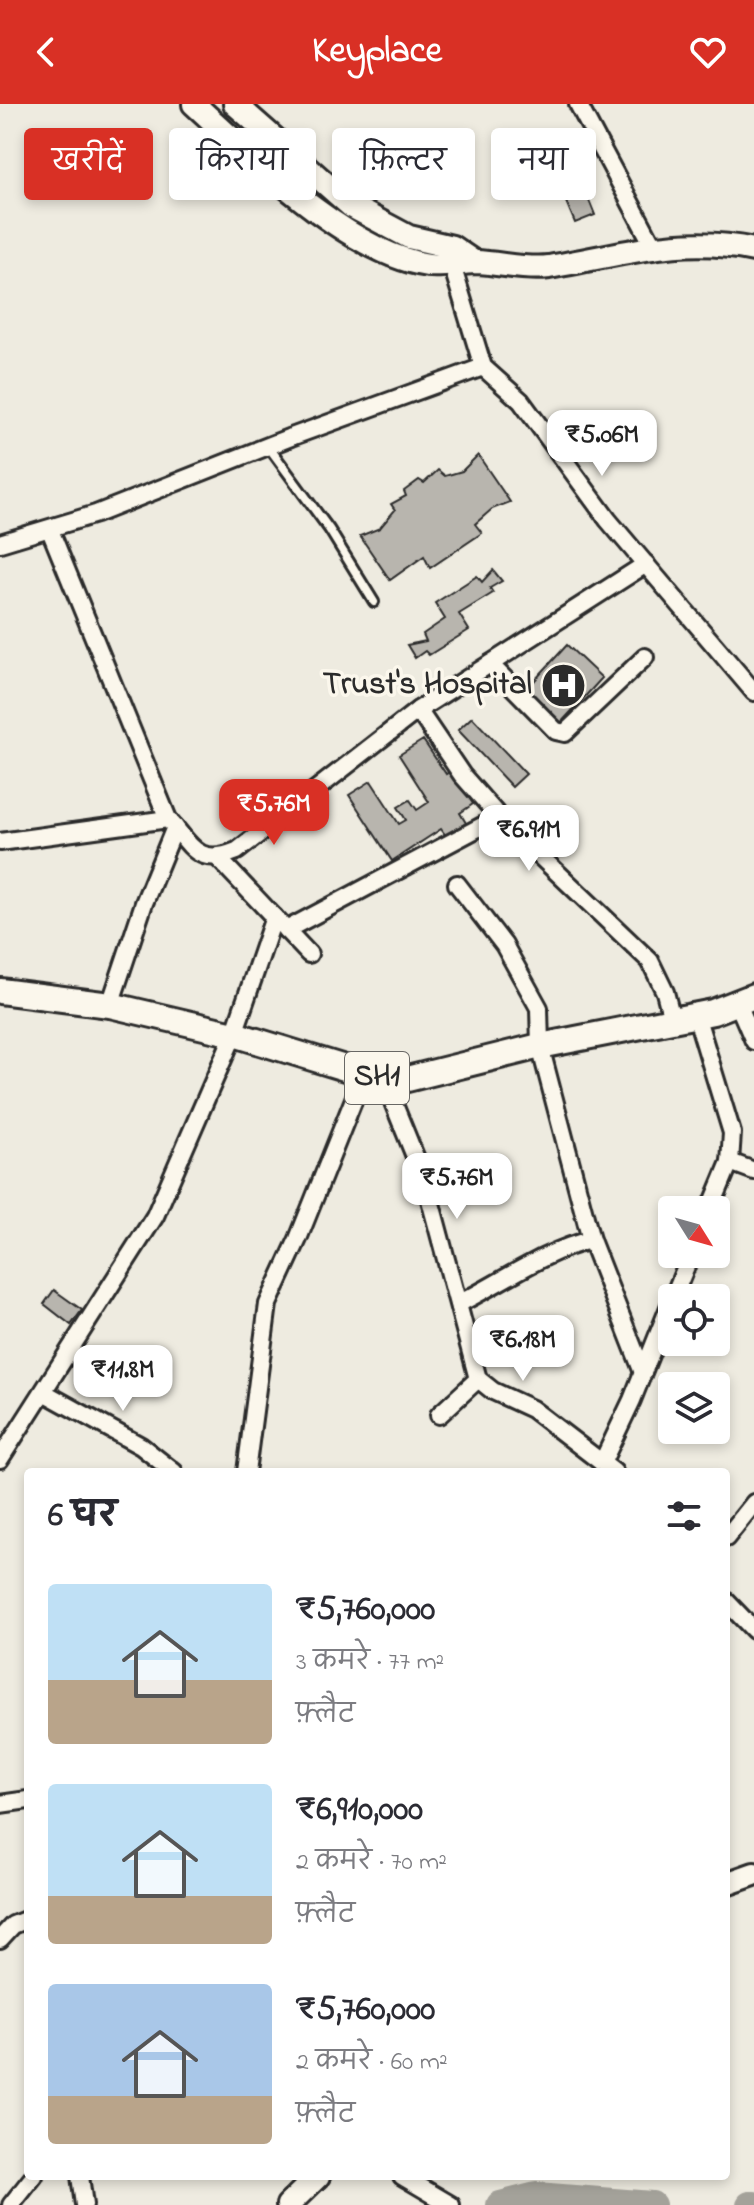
<!DOCTYPE html>
<html lang="hi">
<meta charset="utf-8">
<style>
:root{--surface:#fff;--page:#f7f7f7;--text:#2b2b33;--muted:#7c7c81;--accent:#d93025}
body{margin:0;font-family:"Indie Flower","Playpen Sans Deva",sans-serif;background:var(--page);color:var(--text);height:100vh;display:flex;flex-direction:column;font-size:30px;white-space:nowrap}
*{box-sizing:border-box;margin:0}
p{font-size:26px;color:var(--muted)}
.icon{flex:none;width:44px;height:44px;fill:none;stroke:currentColor;stroke-width:2;stroke-linecap:round;stroke-linejoin:round}
.map{position:relative;flex:1;overflow:hidden}
.panel{position:absolute;left:24px;top:1364px;width:706px;height:712px;display:flex;flex-direction:column;background:var(--surface);border-radius:8px;box-shadow:0 4px 12px #0003}
.panel>*{flex:none}
.top-card{position:absolute;left:24px;top:24px;width:706px;height:72px;display:flex;gap:16px}
.needle{width:52px;rotate:127deg}
.buttons{position:absolute;left:658px;top:1092px;display:grid;gap:16px}
.buttons a{display:grid;place-items:center;width:72px;height:72px;border-radius:8px;background:var(--surface);box-shadow:0 4px 12px #0003;font-size:40px}
.price{position:absolute;translate:-50% -68px;padding:0 18px;border-radius:16px;background:#fff;color:#222;font-size:26px;line-height:52px;filter:drop-shadow(0 2px 4px #0008)}
.price::after{content:'';position:absolute;left:50%;top:48px;width:24px;height:18px;margin-left:-12px;background:inherit;clip-path:polygon(0 0,100% 0,50% 100%)}
.price.on{background:var(--accent);color:#fff}
ul{padding:0;list-style:none}
li{display:flex;align-items:center;gap:24px;height:200px;padding:0 24px}
li span{display:grid;place-items:center;flex:none;width:224px;height:160px;border-radius:8px;color:#555}
li>.icon{margin-inline-start:auto}
span .icon{width:96px;height:96px;fill:#fffc;stroke-width:1}
li b{font-size:34px}
h2{display:flex;justify-content:space-between;align-items:center;height:96px;padding:0 24px;font-size:34px}
.pill{padding:0 28px;border-radius:8px;background:var(--surface);box-shadow:0 4px 12px #0003;font-size:28px;line-height:72px}
.pill.on{background:var(--accent);color:#fff}
header{display:flex;justify-content:space-between;align-items:center;height:104px;padding:0 24px;background:var(--accent);color:#fff;font-size:36px;font-weight:700}
.map>svg:first-child{display:block}
.lines{fill:none;stroke-linecap:round;stroke-linejoin:round}
.river{stroke:#a4a29a;stroke-width:28}
.building{fill:#b8b5ae;stroke:#2b2b2b;stroke-width:2}
.lane-casing{stroke:#2b2b2b;stroke-width:14}
.street-casing{stroke:#2b2b2b;stroke-width:22}
.secondary-casing{stroke:#2b2b2b;stroke-width:28}
.primary-casing{stroke:#2b2b2b;stroke-width:30}
.lane{stroke:#fbf7ec;stroke-width:8}
.street{stroke:#fbf7ec;stroke-width:16}
.secondary{stroke:#fbf7ec;stroke-width:22}
.primary{stroke:#fbf7ec;stroke-width:24}
.labels{text-anchor:middle;dominant-baseline:central;stroke-width:7;stroke-linejoin:round;paint-order:stroke}
.shield{fill:#fbf7ec;stroke:#696865;stroke-width:2}
.shield-label{font-size:30px;font-weight:bold;fill:#2b2b2b}
.poi-label{font-size:32px;font-weight:bold;fill:#2b2b2b;stroke:#fbf7ec;text-anchor:end}
</style>
<header><svg class="icon" aria-label="back" viewBox="0 0 24 24"><path d="M15 5l-7 7 7 7"/></svg>Keyplace<svg class="icon" aria-label="heart" viewBox="0 0 24 24"><path d="M12 20l-8-8c-3-5 5-10 8-4 3-6 11-1 8 4z"/></svg></header>
<div class="map">
<svg width="754" height="2101" viewBox="0 0 754 2101">
<rect width="100%" height="100%" fill="#eeebe0"/>
<filter id="ink" filterUnits="userSpaceOnUse"><feTurbulence type="fractalNoise" baseFrequency=".0125" numOctaves="2"/><feDisplacementMap in="SourceGraphic" scale="16" xChannelSelector="R" yChannelSelector="G"/><feConvolveMatrix kernelMatrix="1 2 1 2 8 2 1 2 1" color-interpolation-filters="sRGB"/></filter>
<g filter="url(#ink)">
<g class="lines">
<g class="river">
<polyline points="500,2101 536,2092 652,2101"/>
<polyline points="750,2101 754,2101"/>
</g>
</g>
<g class="building">
<polygon points="584,84 595,111 575,119 564,93"/>
<polygon points="478,351 510,398 492,405 475,420 482,429 430,464 424,452 390,476 360,432 380,424 395,406 391,400 406,392 404,387 419,376 424,379 438,366 445,372 462,367"/>
<polygon points="493,466 502,477 490,484 493,489 459,510 469,526 429,551 425,547 415,554 407,541 426,537 423,530 445,515 435,499 477,472 482,478"/>
<polygon points="567,541 602,574 558,622 523,589"/>
<polygon points="472,613 526,670 512,683 458,626"/>
<polygon points="423,636 446,670 452,666 473,700 460,709 466,719 446,732 441,725 392,757 349,691 371,677 399,720 406,716 398,703 410,696 417,706 429,698 399,651"/>
<polygon points="54,1186 82,1206 71,1221 44,1200"/>
</g>
<g class="lines">
<defs>
<polyline id="lane" points="268,342 329,425 374,498"/>
<g id="street">
<polyline points="578,0 654,143"/>
<polyline points="452,161 483,263 521,297 608,416 754,588"/>
<path d="M50 426 168 715C192 742 197 763 237 747L418 606 646 460"/>
<polyline points="0,439 96,410 291,333 483,263"/>
<polyline points="490,560 556,627 565,629 645,553"/>
<polyline points="418,606 462,671 499,713 650,857 665,888 672,915"/>
<polyline points="0,738 168,715"/>
<polyline points="218,754 309,850"/>
<polyline points="457,780 504,841 539,904 540,942 591,1136 642,1266"/>
<polyline points="286,826 499,713"/>
<polyline points="738,900 754,937"/>
<polyline points="110,901 144,799 175,723"/>
<polyline points="696,911 732,1029 730,1058"/>
<polyline points="384,976 425,1077 478,1275"/>
<polyline points="710,1106 730,1058 754,1067"/>
<polyline points="673,1194 691,1150"/>
<path d="M460 1199C500 1179 548 1145 591 1136"/>
<polyline points="45,1289 141,1342 174,1368"/>
<polyline points="439,1311 478,1275 493,1287 532,1305 614,1368"/>
<polyline points="0,1355 155,1112 234,930 274,813"/>
<polyline points="602,1359 632,1296 672,1196"/>
<polyline points="246,1368 268,1200 298,1135 364,970"/>
<polyline points="726,1434 754,1399"/>
<polyline points="726,1497 754,1526"/>
<polyline points="0,1700 28,1696"/>
<polyline points="0,1835 13,1821 28,1815"/>
<polyline points="80,2072 84,2101"/>
<polyline points="402,2072 451,2101"/>
<polyline points="11,2101 34,2072"/>
</g>
<g id="secondary">
<path d="M194 0C252 53 349 150 428 161 444 163 460 158 476 158 500 159 526 166 549 163 623 151 679 130 754 146"/>
<polyline points="235,0 351,102 409,133 452,143 474,158"/>
<polyline points="726,1780 754,1770"/>
<polyline points="288,2101 318,2072"/>
</g>
<polyline id="primary" points="0,887 110,901 234,930 384,976 399,977 540,942 713,908 754,892"/>
</defs>
<use href="#lane" class="lane-casing"/>
<use href="#street" class="street-casing"/>
<use href="#secondary" class="secondary-casing"/>
<use href="#primary" class="primary-casing"/>
<use href="#lane" class="lane"/>
<use href="#street" class="street"/>
<use href="#secondary" class="secondary"/>
<use href="#primary" class="primary"/>
</g>
</g>
<defs>
<symbol id="hospital-disc" viewBox="-11 -11 22 22"><circle r="9.5" fill="#2b2b2b" stroke="#fbf7ec"/><path d="M-5-5h3v3.5h4V-5h3V5h-3V1.5h-4V5h-3Z" fill="#fff"/></symbol>
</defs>
<g fill-rule="evenodd">
<use href="#hospital-disc" x="538" y="556" width="51" height="51"/>
</g>
<g class="labels">
<rect class="shield" x="345" y="948" width="64" height="52" rx="6"/>
<g class="shield-label">
<text x="377" y="974">SH1</text>
</g>
<g class="poi-label">
<text x="532" y="581">Trust's Hospital</text>
</g>
</g>
</svg>
<div class="buttons">
<a><svg class="needle" viewBox="-14 -14 28 28"><path d="M0-13l5 13h-10z" fill="#e53935"/><path d="M0 13l5-13h-10z" fill="#7c7c81"/></svg></a>
<a><svg class="icon" aria-label="locate" viewBox="0 0 24 24"><circle cx="12" cy="12" r="6"/><path d="M12 2v4M12 18v4M2 12h4M18 12h4"/></svg></a>
<a><svg class="icon" aria-label="layers" viewBox="0 0 24 24"><path d="M12 4l9 5-9 5-9-5zM3 14l9 5 9-5"/></svg></a>
</div>
<b class="price" style="left:602px;top:374px">₹5.06M</b>
<b class="price on" style="left:274px;top:743px">₹5.76M</b>
<b class="price" style="left:529px;top:769px">₹6.91M</b>
<b class="price" style="left:457px;top:1117px">₹5.76M</b>
<b class="price" style="left:523px;top:1279px">₹6.18M</b>
<b class="price" style="left:123px;top:1309px">₹11.8M</b>
<div class="top-card">
<a class="pill on">खरीदें</a>
<a class="pill">किराया</a>
<a class="pill">फ़िल्टर</a>
<a class="pill">नया</a>
</div>
<section class="panel">
<h2>6 घर<svg class="icon" aria-label="filters" viewBox="0 0 24 24"><path d="M4 7h16M4 17h16"/><circle cx="9" cy="7" r="2"/><circle cx="15" cy="17" r="2"/></svg></h2>
<ul>
<li><span style="background:linear-gradient(#bfe0f5 60%,#b9a48a 0)"><svg class="icon" aria-label="home" viewBox="0 0 24 24"><path d="M3 11l9-7 9 7M6 9v11h12V9"/></svg></span><div><b>₹5,760,000</b><p>3 कमरे · 77 m²</p><p>फ़्लैट</p></div></li>
<li><span style="background:linear-gradient(#bfe0f5 70%,#b9a48a 0)"><svg class="icon" aria-label="home" viewBox="0 0 24 24"><path d="M3 11l9-7 9 7M6 9v11h12V9"/></svg></span><div><b>₹6,910,000</b><p>2 कमरे · 70 m²</p><p>फ़्लैट</p></div></li>
<li><span style="background:linear-gradient(#a9c7e8 70%,#b9a48a 0)"><svg class="icon" aria-label="home" viewBox="0 0 24 24"><path d="M3 11l9-7 9 7M6 9v11h12V9"/></svg></span><div><b>₹5,760,000</b><p>2 कमरे · 60 m²</p><p>फ़्लैट</p></div></li>
</ul>
</section>
</div>
